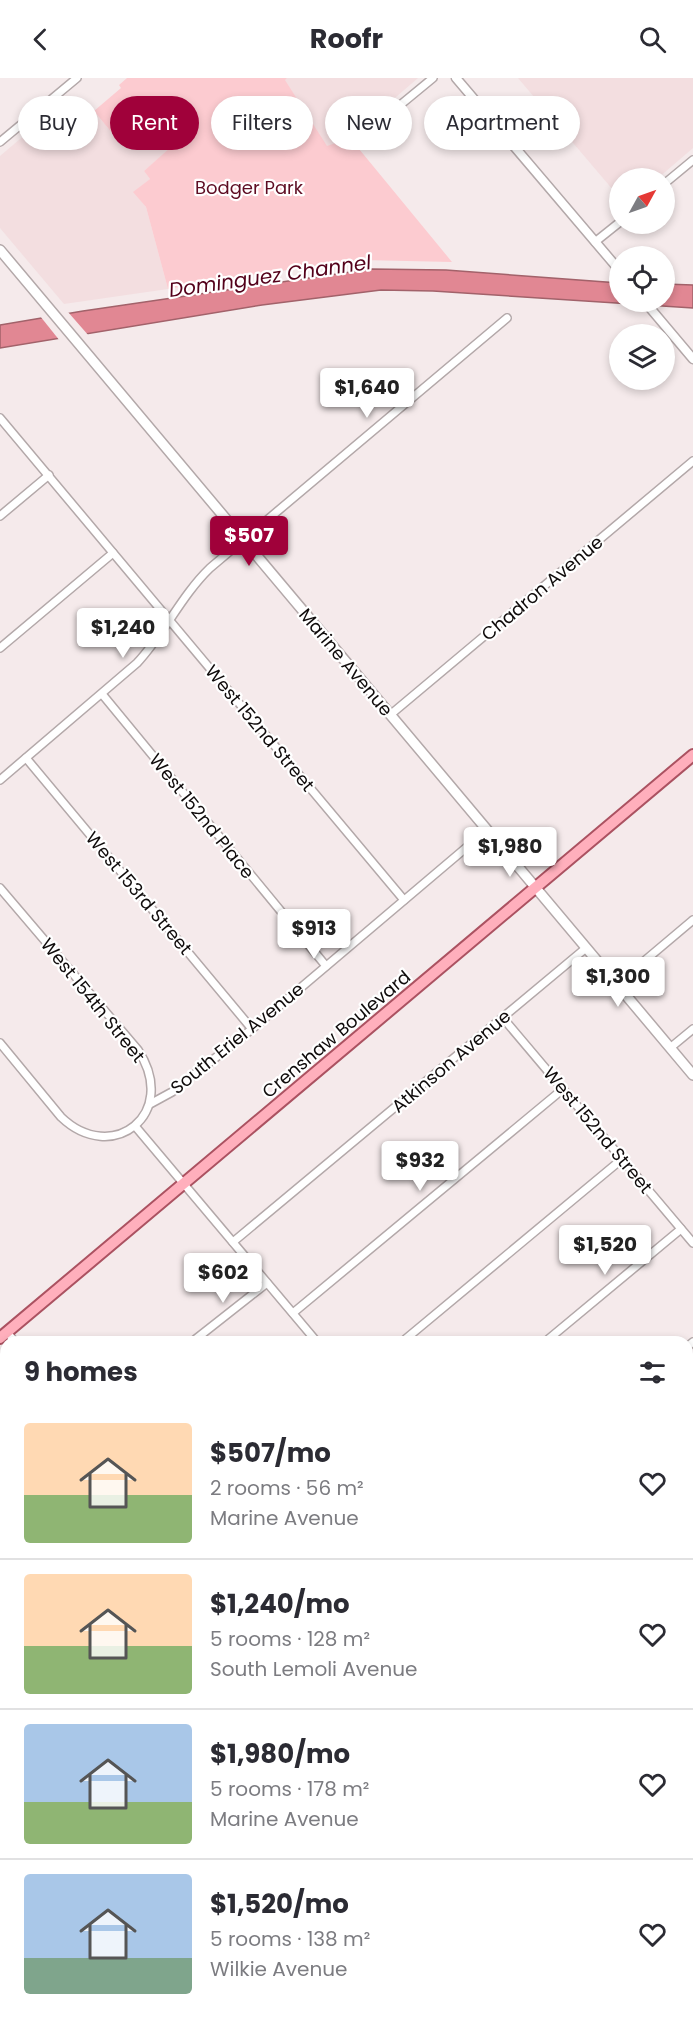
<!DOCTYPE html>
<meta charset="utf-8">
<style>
:root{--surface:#fff;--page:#f2f2f3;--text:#2b2b33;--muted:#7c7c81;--line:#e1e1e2;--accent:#a0013a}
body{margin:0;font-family:Poppins,sans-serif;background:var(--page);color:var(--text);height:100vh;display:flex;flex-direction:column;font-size:22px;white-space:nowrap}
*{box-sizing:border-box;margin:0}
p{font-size:20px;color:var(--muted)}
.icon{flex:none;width:33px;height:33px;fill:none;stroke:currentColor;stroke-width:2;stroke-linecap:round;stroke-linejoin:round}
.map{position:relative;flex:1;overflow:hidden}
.sheet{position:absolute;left:0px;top:1258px;width:693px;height:686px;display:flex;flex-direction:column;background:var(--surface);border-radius:18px 18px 0 0;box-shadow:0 3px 9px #0003}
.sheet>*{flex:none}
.guide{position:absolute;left:18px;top:18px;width:657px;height:54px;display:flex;gap:12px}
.needle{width:39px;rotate:50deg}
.buttons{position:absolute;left:609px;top:90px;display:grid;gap:12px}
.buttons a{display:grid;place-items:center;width:66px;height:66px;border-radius:50%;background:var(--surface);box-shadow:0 3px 9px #0003;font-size:30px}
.price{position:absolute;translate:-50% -51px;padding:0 14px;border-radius:6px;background:#fff;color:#222;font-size:20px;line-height:39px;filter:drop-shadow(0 2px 3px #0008)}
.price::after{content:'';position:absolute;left:50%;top:36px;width:18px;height:14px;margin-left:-9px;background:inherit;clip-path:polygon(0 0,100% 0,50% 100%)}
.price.current{background:var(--accent);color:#fff}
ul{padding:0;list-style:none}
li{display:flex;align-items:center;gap:18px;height:150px;padding:0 24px}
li+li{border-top:2px solid var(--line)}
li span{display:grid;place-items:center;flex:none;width:168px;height:120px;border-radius:6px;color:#555}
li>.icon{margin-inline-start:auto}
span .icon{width:72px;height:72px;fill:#fffc;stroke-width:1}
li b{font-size:26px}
h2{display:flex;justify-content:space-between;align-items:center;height:72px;padding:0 24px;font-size:26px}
.tag{padding:0 21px;border-radius:27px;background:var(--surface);box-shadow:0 3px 9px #0003;font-size:21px;line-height:54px}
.tag.current{background:var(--accent);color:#fff}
header{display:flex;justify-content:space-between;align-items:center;height:78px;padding:0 24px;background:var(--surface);font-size:27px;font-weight:700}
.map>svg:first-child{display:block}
.built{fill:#f3dee0}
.green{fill:#fccbd0}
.water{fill:#e18793;stroke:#a2626a;stroke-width:1.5}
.pier{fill:#f5eaeb}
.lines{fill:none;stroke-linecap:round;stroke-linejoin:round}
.minor-casing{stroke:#b3a8a9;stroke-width:10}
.tertiary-casing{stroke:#b3a8a9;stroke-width:11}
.secondary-casing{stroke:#b3a8a9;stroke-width:12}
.primary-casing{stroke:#ab5261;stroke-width:14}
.minor{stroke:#fff;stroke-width:7}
.tertiary{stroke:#fff;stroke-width:8}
.secondary{stroke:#fff;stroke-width:9}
.primary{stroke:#ffafbc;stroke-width:10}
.labels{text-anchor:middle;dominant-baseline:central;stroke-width:4.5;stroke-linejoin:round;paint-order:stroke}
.park-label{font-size:18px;fill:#5e0d23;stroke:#fff}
.street-label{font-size:18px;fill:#0f0b0b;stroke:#fff}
.water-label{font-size:20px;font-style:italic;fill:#53001a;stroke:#fff}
</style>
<header><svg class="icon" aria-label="back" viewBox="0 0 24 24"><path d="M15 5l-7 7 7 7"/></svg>Roofr<svg class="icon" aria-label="search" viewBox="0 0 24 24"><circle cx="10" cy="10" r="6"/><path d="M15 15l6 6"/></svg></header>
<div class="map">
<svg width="693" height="1943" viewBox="0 0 693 1943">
<rect width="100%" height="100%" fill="#f5eaeb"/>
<g class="built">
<polygon points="287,0 418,0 382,31 351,46 349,50 350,60 327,69 284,1"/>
<polygon points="518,0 693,0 693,70 658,100 620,100 619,119"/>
<polygon points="94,33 117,61 145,37 171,70 144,93 150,101 134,114 146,129 168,211 64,226 0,150 0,78 52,34 68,53"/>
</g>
<polygon class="green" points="127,0 287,0 285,2 327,68 350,60 452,184 362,182 229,200 168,211 146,129 133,114 150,101 144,93 171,69 145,38 117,61 94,33 121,10 119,7"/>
<polygon class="water" points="371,191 446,192 619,205 620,224 664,224 665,206 693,207 693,230 433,213 381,212 262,227 0,270 0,247 83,233"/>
<polygon class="pier" points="68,234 89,258 88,259 60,263 40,238"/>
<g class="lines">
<defs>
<g id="minor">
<polyline points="362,54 382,42 433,0"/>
<polyline points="0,64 77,0"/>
<polyline points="664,106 693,82"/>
<polyline points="595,164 620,144"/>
<polyline points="0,340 404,822"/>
<polyline points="0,438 49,397"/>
<polyline points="0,570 113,475"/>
<polyline points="102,616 326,888"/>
<polyline points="390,637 693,383"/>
<polyline points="26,680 252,951"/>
<path d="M0 702 137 585C165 555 181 518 210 490L507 240"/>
<path d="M0 810 138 972C180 1036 112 1088 61 1039L0 965"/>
<polyline points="617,906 693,842"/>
<polyline points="503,940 693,1165"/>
<polyline points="670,970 693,951"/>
<polyline points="150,1026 172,1014 252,951 487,752"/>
<polyline points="135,1048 317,1264"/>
<polyline points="233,1164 586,870"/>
<polyline points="293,1235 563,1011"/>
<polyline points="7,1254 15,1264"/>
<polyline points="192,1264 267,1205"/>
<polyline points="402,1264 622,1081"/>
<polyline points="545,1264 681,1151"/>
<polyline points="687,1269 693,1264"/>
<polyline points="687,1391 693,1386"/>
<polyline points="0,1411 6,1407"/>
<polyline points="687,1507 693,1502"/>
<polyline points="687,1630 693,1625"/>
<polyline points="0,1692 6,1685"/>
<polyline points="687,1705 693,1712"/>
<polyline points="687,1748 693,1743"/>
<polyline points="0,1823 6,1818"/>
<polyline points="581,1938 585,1943"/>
<polyline points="0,1939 6,1937"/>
<polyline points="454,1943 460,1938"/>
</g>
<g id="tertiary">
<polyline points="456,0 620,193"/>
<polyline points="645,224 693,281"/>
</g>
<g id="secondary">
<polyline points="0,172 693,997"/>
<polyline points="687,1883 693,1878"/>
<polyline points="616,1943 621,1938"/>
</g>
<g id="primary">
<polyline points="0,1260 693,677"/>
<polyline points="0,1592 6,1599"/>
<polyline points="0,1613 6,1620"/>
<polyline points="274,1938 278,1943"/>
<polyline points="290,1938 294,1943"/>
</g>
</defs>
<use href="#minor" class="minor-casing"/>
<use href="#tertiary" class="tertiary-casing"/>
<use href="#secondary" class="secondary-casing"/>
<use href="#primary" class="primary-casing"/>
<use href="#minor" class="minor"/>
<use href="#tertiary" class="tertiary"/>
<use href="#secondary" class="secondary"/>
<use href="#primary" class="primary"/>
</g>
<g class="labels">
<g class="park-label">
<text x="249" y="109">Bodger Park</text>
</g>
<g class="street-label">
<text transform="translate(542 510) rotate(-40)">Chadron Avenue</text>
<text transform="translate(346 584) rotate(50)">Marine Avenue</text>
<text transform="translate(260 650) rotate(50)">West 152nd Street</text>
<text transform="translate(202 738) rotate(51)">West 152nd Place</text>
<text transform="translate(139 815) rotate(50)">West 153rd Street</text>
<text transform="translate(93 922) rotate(51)">West 154th Street</text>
<text transform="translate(336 956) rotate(-40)">Crenshaw Boulevard</text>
<text transform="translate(237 960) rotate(-39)">South Eriel Avenue</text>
<text transform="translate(451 983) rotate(-40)">Atkinson Avenue</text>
<text transform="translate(598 1052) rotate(50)">West 152nd Street</text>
</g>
<g class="water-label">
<text transform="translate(270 198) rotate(-8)">Dominguez Channel</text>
</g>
</g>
</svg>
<div class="buttons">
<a><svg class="needle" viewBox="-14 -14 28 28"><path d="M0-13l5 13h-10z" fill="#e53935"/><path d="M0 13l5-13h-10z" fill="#7c7c81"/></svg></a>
<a><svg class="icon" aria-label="locate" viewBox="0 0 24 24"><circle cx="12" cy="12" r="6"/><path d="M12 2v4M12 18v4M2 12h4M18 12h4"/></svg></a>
<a><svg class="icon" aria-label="layers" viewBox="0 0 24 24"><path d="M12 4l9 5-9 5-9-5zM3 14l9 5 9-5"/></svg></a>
</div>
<b class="price" style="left:367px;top:341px">$1,640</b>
<b class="price current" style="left:249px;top:489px">$507</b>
<b class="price" style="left:123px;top:581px">$1,240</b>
<b class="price" style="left:510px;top:800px">$1,980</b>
<b class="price" style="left:314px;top:882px">$913</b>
<b class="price" style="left:618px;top:930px">$1,300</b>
<b class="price" style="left:420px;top:1114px">$932</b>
<b class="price" style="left:605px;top:1198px">$1,520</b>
<b class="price" style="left:223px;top:1226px">$602</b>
<div class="guide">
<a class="tag">Buy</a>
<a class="tag current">Rent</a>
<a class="tag">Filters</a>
<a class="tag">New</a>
<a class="tag">Apartment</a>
</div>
<section class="sheet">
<h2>9 homes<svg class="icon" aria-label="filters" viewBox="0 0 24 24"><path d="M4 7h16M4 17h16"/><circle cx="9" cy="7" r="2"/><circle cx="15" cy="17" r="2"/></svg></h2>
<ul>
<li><span style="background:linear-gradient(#ffd9b3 60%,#8fb573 0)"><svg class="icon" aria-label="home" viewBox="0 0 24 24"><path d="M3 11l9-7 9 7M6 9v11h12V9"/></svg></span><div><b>$507/mo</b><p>2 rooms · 56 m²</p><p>Marine Avenue</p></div><svg class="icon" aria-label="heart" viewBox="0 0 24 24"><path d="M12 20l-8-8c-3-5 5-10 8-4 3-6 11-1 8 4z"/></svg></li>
<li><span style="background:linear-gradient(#ffd9b3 60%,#8fb573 0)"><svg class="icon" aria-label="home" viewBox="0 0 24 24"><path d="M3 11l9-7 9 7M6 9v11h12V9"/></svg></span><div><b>$1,240/mo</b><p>5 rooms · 128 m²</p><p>South Lemoli Avenue</p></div><svg class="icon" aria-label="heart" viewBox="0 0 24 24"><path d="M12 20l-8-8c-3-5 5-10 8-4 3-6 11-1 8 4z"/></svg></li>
<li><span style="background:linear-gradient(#a9c7e8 65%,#8fb573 0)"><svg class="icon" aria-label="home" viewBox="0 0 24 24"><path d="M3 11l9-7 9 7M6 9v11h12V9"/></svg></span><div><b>$1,980/mo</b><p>5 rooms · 178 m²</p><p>Marine Avenue</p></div><svg class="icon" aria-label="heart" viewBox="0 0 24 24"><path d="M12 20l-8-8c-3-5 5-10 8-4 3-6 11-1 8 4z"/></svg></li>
<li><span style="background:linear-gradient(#a9c7e8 70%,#7fa58c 0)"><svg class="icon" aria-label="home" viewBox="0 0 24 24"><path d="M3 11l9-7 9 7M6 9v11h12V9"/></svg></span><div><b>$1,520/mo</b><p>5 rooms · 138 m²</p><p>Wilkie Avenue</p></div><svg class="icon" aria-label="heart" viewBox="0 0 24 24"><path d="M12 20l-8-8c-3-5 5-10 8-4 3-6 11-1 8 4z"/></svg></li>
</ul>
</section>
</div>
